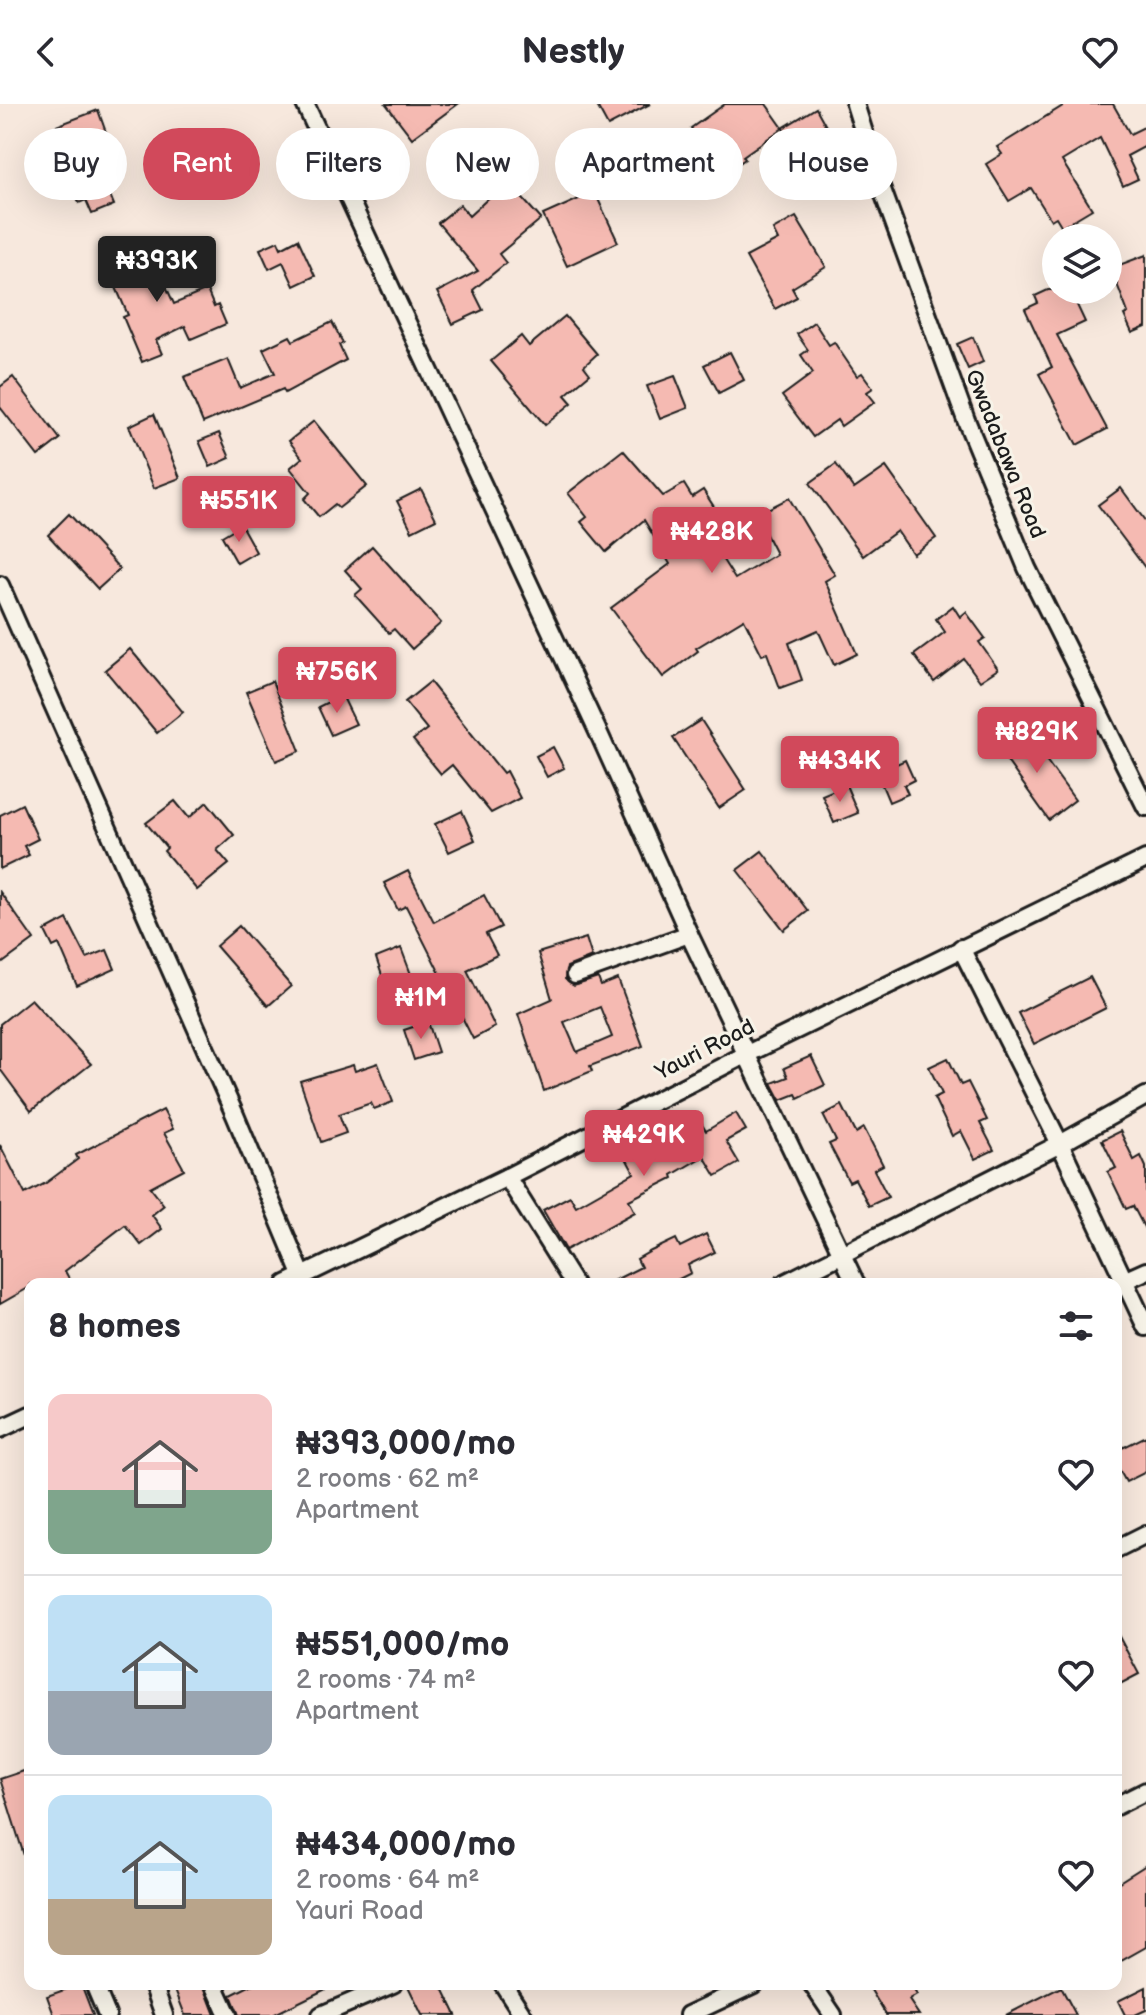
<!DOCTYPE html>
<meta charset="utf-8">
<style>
:root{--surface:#fff;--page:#f7f7f7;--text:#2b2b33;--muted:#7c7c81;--line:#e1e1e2;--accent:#d1495b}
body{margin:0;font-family:"Balsamiq Sans",sans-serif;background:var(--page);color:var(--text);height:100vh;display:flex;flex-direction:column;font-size:30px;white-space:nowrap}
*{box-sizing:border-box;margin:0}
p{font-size:26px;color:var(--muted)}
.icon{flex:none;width:44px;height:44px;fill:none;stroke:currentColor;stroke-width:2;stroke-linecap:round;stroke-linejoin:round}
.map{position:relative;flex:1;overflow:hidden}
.drawer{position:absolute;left:24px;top:1174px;width:1098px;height:712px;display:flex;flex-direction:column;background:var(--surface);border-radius:16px;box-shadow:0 8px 32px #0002}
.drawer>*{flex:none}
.guide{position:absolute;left:24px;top:24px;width:1098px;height:72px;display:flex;gap:16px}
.tools{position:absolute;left:1042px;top:120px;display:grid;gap:16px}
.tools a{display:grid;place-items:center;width:80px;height:80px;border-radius:50%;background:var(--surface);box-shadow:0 8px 32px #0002;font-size:40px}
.price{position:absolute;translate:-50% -68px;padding:0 18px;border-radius:8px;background:var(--accent);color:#fff;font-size:26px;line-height:52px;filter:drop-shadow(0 2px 4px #0008)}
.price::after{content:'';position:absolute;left:50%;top:48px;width:24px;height:18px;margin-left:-12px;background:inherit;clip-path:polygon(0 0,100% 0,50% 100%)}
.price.selected{background:#222;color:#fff}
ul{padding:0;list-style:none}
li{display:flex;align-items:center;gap:24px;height:200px;padding:0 24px}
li+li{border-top:2px solid var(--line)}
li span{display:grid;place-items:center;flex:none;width:224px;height:160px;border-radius:16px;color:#555}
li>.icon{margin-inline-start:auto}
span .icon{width:96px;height:96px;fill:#fffc;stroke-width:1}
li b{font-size:34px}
h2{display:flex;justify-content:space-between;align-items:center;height:96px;padding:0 24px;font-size:34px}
.tag{padding:0 28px;border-radius:36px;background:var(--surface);box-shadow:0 8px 32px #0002;font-size:28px;line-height:72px}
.tag.selected{background:var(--accent);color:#fff}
header{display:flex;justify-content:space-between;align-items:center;height:104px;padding:0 24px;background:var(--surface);font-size:36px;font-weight:800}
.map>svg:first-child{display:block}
.building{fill:#f5bab2;stroke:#1c1c1c;stroke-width:2;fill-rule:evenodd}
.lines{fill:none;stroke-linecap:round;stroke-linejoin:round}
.street-casing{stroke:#1c1c1c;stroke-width:22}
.street{stroke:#f7f3e8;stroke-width:16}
.labels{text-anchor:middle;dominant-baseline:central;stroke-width:6;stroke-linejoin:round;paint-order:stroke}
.street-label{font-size:22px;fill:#1c1c1c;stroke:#f7f3e8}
</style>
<header><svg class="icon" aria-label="back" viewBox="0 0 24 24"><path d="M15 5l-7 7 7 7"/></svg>Nestly<svg class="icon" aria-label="heart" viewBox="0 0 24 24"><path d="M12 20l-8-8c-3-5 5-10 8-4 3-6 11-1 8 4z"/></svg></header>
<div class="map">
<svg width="1146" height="1911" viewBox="0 0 1146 1911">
<rect width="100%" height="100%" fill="#f7e8dd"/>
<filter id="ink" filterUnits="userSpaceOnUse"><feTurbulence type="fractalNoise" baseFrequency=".0125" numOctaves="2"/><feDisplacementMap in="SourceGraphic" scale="16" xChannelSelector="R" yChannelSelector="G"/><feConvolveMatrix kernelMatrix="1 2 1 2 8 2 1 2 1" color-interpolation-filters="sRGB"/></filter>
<g filter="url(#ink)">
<g class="building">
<polygon points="386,0 458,0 412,34"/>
<polygon points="596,0 650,0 608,22"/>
<polygon points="725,0 766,0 783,24 743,52 745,55 724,70 691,24"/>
<polygon points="1066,0 1113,0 1130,30 1146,22 1146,42 1127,52 1138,75 1123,82 1100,34 1062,57 1092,105 1062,123 1056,113 1051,116 1031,84 1009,97 986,60 1002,50 997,43"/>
<polygon points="816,4 827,24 792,43 783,24"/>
<polygon points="98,6 112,45 100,49 109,71 103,74 114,101 92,110 86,96 79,99 75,88 68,91 60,72 73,66 56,22"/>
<polygon points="507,77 541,115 499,150 506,159 473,186 483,206 453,220 437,188 478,167 438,119 460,101 469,112"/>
<polygon points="591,80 618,138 567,162 543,111 579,95 576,88"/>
<polygon points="796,113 826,163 792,184 797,193 775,205 746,153 778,136 773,126"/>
<polygon points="298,135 315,172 294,182 283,158 269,165 260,145 278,137 281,144"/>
<polygon points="147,140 174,200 207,186 214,203 218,201 226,220 191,235 185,222 156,236 162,250 142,258 123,213 128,211 105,158"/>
<polygon points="1146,151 1146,223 1132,229 1124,211 1128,209 1111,164"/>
<polygon points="1048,186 1070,186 1085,218 1057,231 1107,325 1077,341 1039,270 1052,263 1025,205 1038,199 1035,192"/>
<polygon points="565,212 597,250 584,262 590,270 565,291 572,299 545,321 491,257 521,232 529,242"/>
<polygon points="332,218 343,239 339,241 346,256 285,289 283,285 203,319 184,273 228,255 240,284 275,269 263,245 290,232 293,237"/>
<polygon points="814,218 829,241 834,238 857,272 862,269 873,284 867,288 875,298 841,322 837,316 813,333 782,292 813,269 801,251 808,246 797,230"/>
<polygon points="973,233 983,258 968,265 957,240"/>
<polygon points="730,248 744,276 719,289 704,261"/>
<polygon points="675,272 688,304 660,315 647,282"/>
<polygon points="13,273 60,335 38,352 0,303 0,283"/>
<polygon points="154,310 180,374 154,384 129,322"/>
<polygon points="314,317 367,382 339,404 335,400 319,413 304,395 310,389 290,364 302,354 289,337"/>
<polygon points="219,329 230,354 210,363 199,337"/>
<polygon points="623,346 663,392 684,380 692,393 703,386 716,406 691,421 708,450 716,445 735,475 776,450 756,411 789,394 835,471 825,477 857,550 834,561 818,526 789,539 802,576 780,584 767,549 762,551 744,515 696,544 698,547 663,573 611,504 670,460 644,416 606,448 581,418 587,413 568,389"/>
<polygon points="836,360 854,385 886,363 936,434 913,450 897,427 863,452 810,379"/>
<polygon points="1121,384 1146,418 1146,465 1098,401"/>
<polygon points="421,385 436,415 412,427 397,397"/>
<polygon points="69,410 120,465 98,485 48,431"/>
<polygon points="241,421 256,448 237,459 222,432"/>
<polygon points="372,442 441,519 412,545 394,525 389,529 355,491 362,485 345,466"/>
<polygon points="953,502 960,513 966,508 985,534 979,538 998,565 980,577 964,555 934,578 914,551 945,528 936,515"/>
<polygon points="130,545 183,608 157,629 105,566"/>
<polygon points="272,577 300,647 276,657 246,588"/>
<polygon points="430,578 503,669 506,667 520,694 491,709 452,661 441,670 413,636 427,625 405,598"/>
<polygon points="342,591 356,620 331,631 318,603"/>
<polygon points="701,616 746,686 719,704 673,634"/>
<polygon points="1025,627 1075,696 1049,716 999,646"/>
<polygon points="553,643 564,664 547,673 536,652"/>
<polygon points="905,656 914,676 904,681 908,690 889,698 877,669"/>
<polygon points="846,681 858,709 834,719 822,691"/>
<polygon points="175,697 189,714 207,698 234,731 217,746 229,760 197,786 164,747 167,744 146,719"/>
<polygon points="22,700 38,735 24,742 29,751 0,765 0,711"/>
<polygon points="462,707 475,736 449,748 435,720"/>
<polygon points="762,747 808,807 784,826 737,766"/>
<polygon points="408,767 434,818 484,791 501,823 486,830 497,851 467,866 495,923 473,935 406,802 398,806 384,779"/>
<polygon points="0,788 34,836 0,861"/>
<polygon points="67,815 87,854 107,846 115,865 77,882 59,840 53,843 45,827"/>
<polygon points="239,822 291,882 268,902 216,842"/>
<path d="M586 834 592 853 567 863 565 875 574 882 598 874 601 882 618 875 643 942 590 962 592 967 544 987 518 910 552 895 538 849ZM600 903 612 933 577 948 564 918Z"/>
<polygon points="401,844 412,873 386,883 376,854"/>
<polygon points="1090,873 1106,904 1034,940 1018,909"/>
<polygon points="31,895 91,960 31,1007 0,965 0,920"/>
<polygon points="428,918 438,948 414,956 404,926"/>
<polygon points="811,952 825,981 798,994 796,990 781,996 772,979 788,973 784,964"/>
<polygon points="948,954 961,981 968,978 987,1016 980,1019 994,1046 975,1055 961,1027 952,1032 934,994 942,990 929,963"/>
<polygon points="378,959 393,998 374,1005 371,999 339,1010 346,1029 321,1038 300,977 353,961 355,967"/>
<polygon points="842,1001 856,1029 864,1024 883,1061 874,1066 888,1093 869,1102 855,1075 849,1078 829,1040 836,1037 823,1011"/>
<polygon points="163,1006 173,1025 164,1029 184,1065 150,1083 164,1101 152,1111 162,1125 141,1141 125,1121 65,1167 72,1180 30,1180 30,1183 0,1200 0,1041 25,1090 46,1079 78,1055 76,1051"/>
<polygon points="736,1009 746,1026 726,1037 739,1059 716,1072 704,1052 672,1071 673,1074 629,1096 635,1108 566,1146 543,1106 570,1092 576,1102 634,1069 620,1043 649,1028 658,1044 701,1019 706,1027"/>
<polygon points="1120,1027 1134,1056 1141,1052 1146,1063 1146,1127 1133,1102 1126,1105 1108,1068 1116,1064 1102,1036"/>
<polygon points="706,1130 715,1148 688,1161 691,1169 669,1180 607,1180 641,1163 637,1155 651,1147 676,1135 680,1143"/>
<polygon points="1146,1332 1146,1368 1126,1378 1116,1360 1116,1347"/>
<polygon points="1116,1527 1139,1570 1116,1582"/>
<polygon points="30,1665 30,1760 27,1761 0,1675"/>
<polygon points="1146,1761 1146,1843 1121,1857 1116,1847 1116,1780"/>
<polygon points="81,1880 93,1911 54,1911 47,1892"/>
<polygon points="173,1880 203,1880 215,1911 185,1911"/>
<polygon points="253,1880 336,1880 273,1911 239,1911 231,1891"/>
<polygon points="407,1880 441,1880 456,1911 422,1911"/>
<polygon points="880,1880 910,1880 917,1891 909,1896 919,1911 886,1911 871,1886"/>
<polygon points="1061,1883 1076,1911 1006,1911"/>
<polygon points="1146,1883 1146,1906 1135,1911 1125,1911 1118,1897"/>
</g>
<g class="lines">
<defs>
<g id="street">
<polyline points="305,0 600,632 689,830 856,1180"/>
<polyline points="855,0 880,80 966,316 1027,464 1146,703"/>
<polyline points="0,481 235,1011 302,1171"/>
<polyline points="961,844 1060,1040 1146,1223"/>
<polyline points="575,871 689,830"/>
<polyline points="507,1073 574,1180"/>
<polyline points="286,1180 507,1073 747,950 1146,755"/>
<polyline points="783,1180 1060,1040 1146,992"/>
<polyline points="1117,1180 1146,1167"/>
<polyline points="0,1325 30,1311"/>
<polyline points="1116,1445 1146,1430"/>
<polyline points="1116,1702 1146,1687"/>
<polyline points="94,1880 107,1911"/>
<polyline points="153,1880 164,1911"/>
<polyline points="214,1880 228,1911"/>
<polyline points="503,1880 523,1911"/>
<polyline points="812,1880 833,1911"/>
<polyline points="321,1911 393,1880"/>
<polyline points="688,1911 754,1880"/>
</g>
</defs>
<use href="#street" class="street-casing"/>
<use href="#street" class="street"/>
</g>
</g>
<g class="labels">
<g class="street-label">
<text transform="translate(1005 350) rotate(68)">Gwadabawa Road</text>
<text transform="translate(705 946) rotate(-27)">Yauri Road</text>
</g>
</g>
</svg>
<div class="tools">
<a><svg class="icon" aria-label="layers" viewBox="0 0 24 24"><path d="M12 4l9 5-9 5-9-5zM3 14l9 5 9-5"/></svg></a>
</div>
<b class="price selected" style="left:157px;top:200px">₦393K</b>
<b class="price" style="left:239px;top:440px">₦551K</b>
<b class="price" style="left:712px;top:471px">₦428K</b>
<b class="price" style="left:337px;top:611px">₦756K</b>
<b class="price" style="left:1037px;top:671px">₦829K</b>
<b class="price" style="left:840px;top:700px">₦434K</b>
<b class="price" style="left:421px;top:937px">₦1M</b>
<b class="price" style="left:644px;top:1074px">₦429K</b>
<div class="guide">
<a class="tag">Buy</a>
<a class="tag selected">Rent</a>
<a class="tag">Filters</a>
<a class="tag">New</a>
<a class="tag">Apartment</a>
<a class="tag">House</a>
</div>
<section class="drawer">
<h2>8 homes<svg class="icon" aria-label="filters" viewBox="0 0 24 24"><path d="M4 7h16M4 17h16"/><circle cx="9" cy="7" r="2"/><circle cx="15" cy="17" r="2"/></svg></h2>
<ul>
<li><span style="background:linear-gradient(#f6c9c9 60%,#7fa58c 0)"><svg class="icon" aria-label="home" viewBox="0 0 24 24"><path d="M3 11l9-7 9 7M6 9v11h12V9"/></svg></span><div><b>₦393,000/mo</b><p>2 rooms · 62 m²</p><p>Apartment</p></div><svg class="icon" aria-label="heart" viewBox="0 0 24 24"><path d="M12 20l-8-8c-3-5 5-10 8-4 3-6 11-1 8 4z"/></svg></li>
<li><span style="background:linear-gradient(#bfe0f5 60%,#9aa5b1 0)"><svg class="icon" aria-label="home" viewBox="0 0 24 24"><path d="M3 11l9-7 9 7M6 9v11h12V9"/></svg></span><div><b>₦551,000/mo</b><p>2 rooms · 74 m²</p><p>Apartment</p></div><svg class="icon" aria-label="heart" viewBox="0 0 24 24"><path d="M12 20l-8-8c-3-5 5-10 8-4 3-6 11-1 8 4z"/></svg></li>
<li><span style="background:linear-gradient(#bfe0f5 65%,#b9a48a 0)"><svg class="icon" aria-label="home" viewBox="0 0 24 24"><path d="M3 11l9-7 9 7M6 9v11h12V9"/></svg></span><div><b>₦434,000/mo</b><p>2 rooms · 64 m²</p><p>Yauri Road</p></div><svg class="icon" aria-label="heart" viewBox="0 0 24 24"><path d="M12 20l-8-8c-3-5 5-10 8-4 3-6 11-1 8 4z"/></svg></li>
</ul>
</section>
</div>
